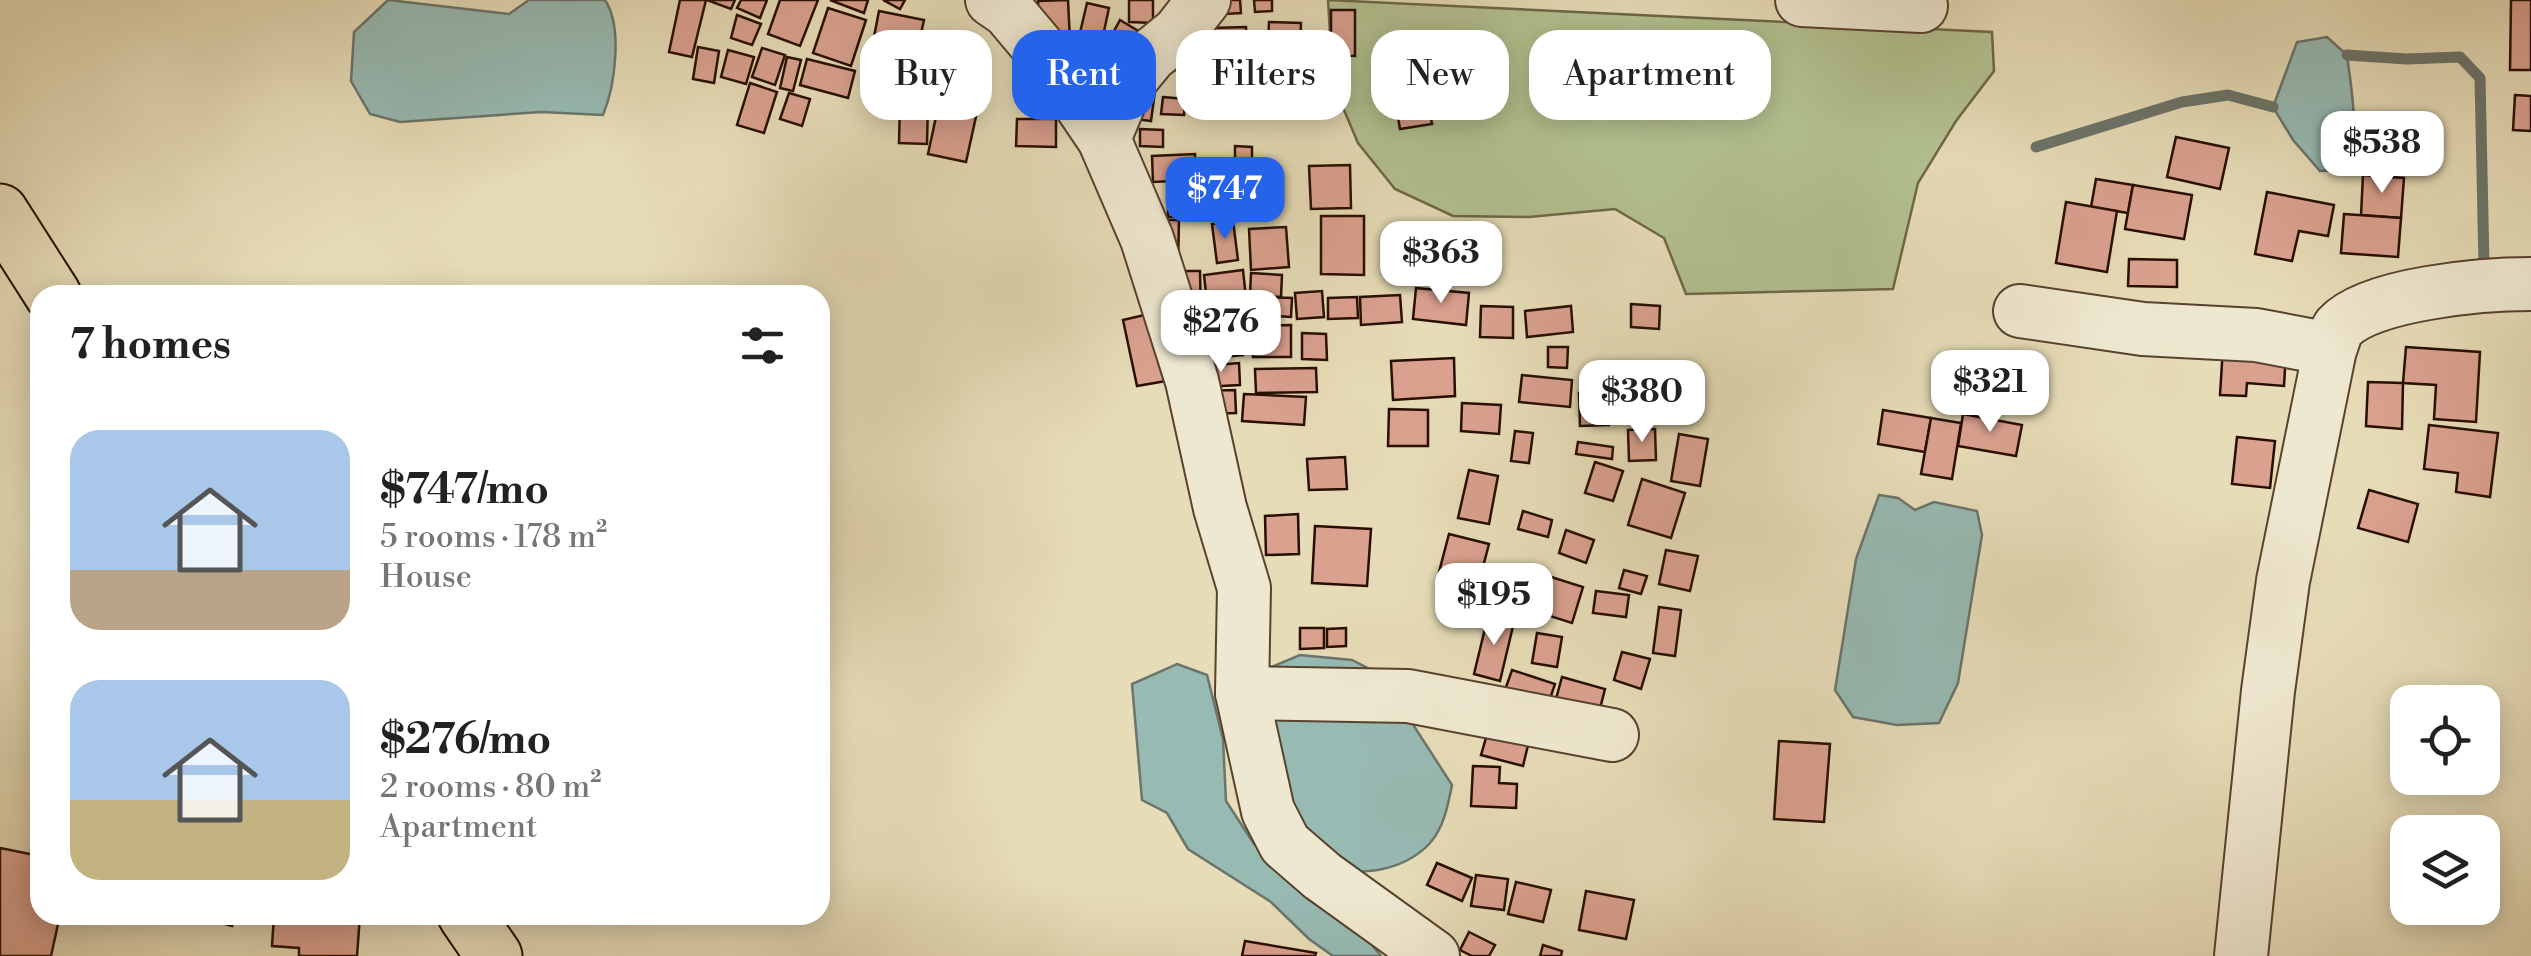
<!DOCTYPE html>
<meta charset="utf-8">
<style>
:root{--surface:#fff;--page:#f2f2f2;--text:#222;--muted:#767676;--accent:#2563eb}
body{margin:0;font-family:"Libre Bodoni",serif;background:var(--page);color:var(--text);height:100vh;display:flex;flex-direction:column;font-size:38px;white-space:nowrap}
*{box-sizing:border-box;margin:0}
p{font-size:32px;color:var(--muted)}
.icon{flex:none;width:55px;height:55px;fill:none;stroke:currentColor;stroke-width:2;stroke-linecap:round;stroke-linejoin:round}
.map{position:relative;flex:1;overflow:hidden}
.panel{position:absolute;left:30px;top:285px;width:800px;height:640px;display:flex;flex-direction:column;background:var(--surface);border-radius:30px;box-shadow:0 5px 25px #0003}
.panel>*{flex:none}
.top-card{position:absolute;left:860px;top:30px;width:950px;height:90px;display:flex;gap:20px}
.controls{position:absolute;left:2390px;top:685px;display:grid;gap:20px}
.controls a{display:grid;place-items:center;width:110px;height:110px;border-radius:20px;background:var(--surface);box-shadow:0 5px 25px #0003;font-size:50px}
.price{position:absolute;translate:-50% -85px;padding:0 22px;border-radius:20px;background:#fff;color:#222;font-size:32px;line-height:65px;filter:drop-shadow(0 2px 5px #0008)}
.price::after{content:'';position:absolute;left:50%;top:60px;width:30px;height:22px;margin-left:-15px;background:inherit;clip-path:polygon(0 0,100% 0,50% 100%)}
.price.current{background:var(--accent);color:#fff}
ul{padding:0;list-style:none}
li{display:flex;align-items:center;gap:30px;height:250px;padding:0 40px}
li span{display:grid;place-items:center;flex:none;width:280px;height:200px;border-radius:30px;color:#555}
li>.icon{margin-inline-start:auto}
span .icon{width:120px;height:120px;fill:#fffc;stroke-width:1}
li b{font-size:42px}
h2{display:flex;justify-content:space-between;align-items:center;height:120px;padding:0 40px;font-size:42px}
.pill{padding:0 35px;border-radius:30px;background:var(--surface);box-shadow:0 5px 25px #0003;font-size:35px;line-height:90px}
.pill.current{background:var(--accent);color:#fff}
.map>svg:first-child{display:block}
.green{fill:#b3c190;stroke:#6e6848;stroke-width:2.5}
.water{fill:#97bab3;stroke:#6b756b;stroke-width:2.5}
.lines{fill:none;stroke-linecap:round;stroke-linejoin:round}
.stream{stroke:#6b756b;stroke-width:11}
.building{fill:#daa18f;stroke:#280e00;stroke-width:2.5}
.minor-casing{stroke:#58422e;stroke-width:56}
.major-casing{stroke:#280e00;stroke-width:59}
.minor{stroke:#efe8d0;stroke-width:52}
.major{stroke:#e6dcb7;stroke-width:55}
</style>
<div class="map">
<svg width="2531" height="956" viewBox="0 0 2531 956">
<rect width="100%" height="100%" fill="#e6dcb7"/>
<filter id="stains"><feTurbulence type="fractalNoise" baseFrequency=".002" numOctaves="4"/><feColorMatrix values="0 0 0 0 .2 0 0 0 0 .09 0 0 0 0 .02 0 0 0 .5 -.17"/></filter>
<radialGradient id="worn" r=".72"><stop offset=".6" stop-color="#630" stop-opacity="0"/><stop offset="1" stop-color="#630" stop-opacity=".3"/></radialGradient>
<polygon class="green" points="1328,0 1992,32 1994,71 1956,121 1918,183 1893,289 1686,294 1664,238 1615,209 1529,217 1453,216 1395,189 1358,143 1333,84"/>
<g class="water">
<path d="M388 0 509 14 529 0H605C623 27 615 86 603 115L541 112 400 122 370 114 351 81 354 32Z"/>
<path d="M2327 37 2347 55C2352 94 2360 132 2346 170L2320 171 2293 140 2273 107 2297 42Z"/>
<polygon points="1879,495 1898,498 1915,510 1934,502 1977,511 1982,535 1958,683 1939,723 1897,725 1853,717 1835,690 1856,559"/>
<path d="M1300 655 1352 660 1381 675 1452 785C1448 805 1444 827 1430 843 1408 867 1367 878 1337 867 1321 862 1294 828 1280 815L1267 669Z"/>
<polygon points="1177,664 1207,675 1223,739 1226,801 1254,844 1279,867 1351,919 1381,956 1333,956 1309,939 1271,902 1188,849 1167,813 1142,800 1132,684"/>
</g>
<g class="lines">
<g class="stream">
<polyline points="2347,55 2406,59 2460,57 2480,78 2484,265"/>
<polyline points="2036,147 2182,102 2228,95 2273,107"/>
</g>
</g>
<g class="building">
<polygon points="680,0 706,0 692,57 669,52"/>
<polygon points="707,0 735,0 731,9"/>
<polygon points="741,0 767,0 760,18 737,8"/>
<polygon points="780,0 818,0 800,46 768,34"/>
<polygon points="830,0 868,0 864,13"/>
<polygon points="883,0 905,0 900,9"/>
<polygon points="1068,0 1070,41 1040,43 1038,1"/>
<polygon points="1129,0 1153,0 1153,23 1129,22"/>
<polygon points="1226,0 1240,0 1241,13 1226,14"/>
<polygon points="1254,0 1272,0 1272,11 1255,12"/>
<polygon points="2511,0 2531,0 2531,70 2510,70"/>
<polygon points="1087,3 1109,8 1098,59 1075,54"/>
<polygon points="828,8 866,20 851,66 813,53"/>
<polygon points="1331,10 1355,10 1355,56 1331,55"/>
<polygon points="879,11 924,20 917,52 873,42"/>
<polygon points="737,15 761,24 752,45 731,38"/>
<polygon points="1120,20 1140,32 1127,55 1107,44"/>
<polygon points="1269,22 1301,23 1300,51 1268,50"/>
<polygon points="1246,27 1247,54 1212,55 1211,28"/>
<polygon points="945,33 983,45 971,89 932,77"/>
<polygon points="1664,41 1669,110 1606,115 1602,45"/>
<polygon points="1200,46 1200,71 1171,70"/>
<polygon points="698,47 719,51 714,83 693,79"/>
<polygon points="762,48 785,55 775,85 752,77"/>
<polygon points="728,50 754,57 746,84 721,77"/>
<polygon points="874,50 912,55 909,77 870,71"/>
<polygon points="787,57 801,60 793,91 780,88"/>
<polygon points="1271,57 1272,86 1240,87 1239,59"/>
<polygon points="807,59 855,71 848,98 800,85"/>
<polygon points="1422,63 1432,124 1400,129 1390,69"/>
<polygon points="875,77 899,82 893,111 868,105"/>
<polygon points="750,83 777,92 764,133 737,125"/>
<polygon points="1021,83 1048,84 1048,103 1022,103"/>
<polygon points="1132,88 1155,91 1151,121 1128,118"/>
<polygon points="1199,91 1232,91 1231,114 1199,113"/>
<polygon points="789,93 810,99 802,126 780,119"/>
<polygon points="2515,95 2531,96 2531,131 2513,130"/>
<polygon points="1163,97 1185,99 1184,115 1161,114"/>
<polygon points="900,102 928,103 927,144 899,143"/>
<polygon points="939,103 977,112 966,162 928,154"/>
<polygon points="1017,119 1056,119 1056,147 1016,146"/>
<polygon points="1140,129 1163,130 1163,147 1140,146"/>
<polygon points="2176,137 2229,148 2220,189 2167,177"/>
<polygon points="1235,146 1252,147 1252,171 1235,171"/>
<polygon points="1195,154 1196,180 1153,182 1152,156"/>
<polygon points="1350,165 1351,208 1311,209 1309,166"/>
<polygon points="1198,173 1228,173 1229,216 1199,217"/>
<polygon points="2363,175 2404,178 2401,218 2361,215"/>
<polygon points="2096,179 2133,185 2128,213 2091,207"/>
<polygon points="2133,185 2192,195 2184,239 2125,229"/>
<polygon points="1168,192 1192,192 1193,217 1168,217"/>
<polygon points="2267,192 2334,205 2328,236 2299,231 2292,261 2255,254"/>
<polygon points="2066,202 2117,211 2107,272 2056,263"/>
<polygon points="2344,214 2401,218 2398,257 2341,253"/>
<polygon points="1321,216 1364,216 1364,275 1321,274"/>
<polygon points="1164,220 1179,220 1178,266"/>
<polygon points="1233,221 1238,260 1217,263 1212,224"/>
<polygon points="1286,227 1289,267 1251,270 1249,229"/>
<polygon points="2129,259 2177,260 2177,287 2128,286"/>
<polygon points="1243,270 1246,298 1207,303 1204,275"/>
<polygon points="1179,271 1200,271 1201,317 1180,318"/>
<polygon points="1251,273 1282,275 1281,297 1250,295"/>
<polygon points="1416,288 1469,293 1466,325 1413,319"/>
<polygon points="1322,291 1324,317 1297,319 1295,293"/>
<polygon points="1400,295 1402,322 1361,325 1360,297"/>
<polygon points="1258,297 1292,298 1291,317 1257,315"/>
<polygon points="1357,297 1358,318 1328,319 1328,298"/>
<polygon points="1631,304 1660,306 1659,329 1631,327"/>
<polygon points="1481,306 1513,307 1513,338 1480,337"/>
<polygon points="1571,306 1573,332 1527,337 1525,311"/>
<polygon points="1153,313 1166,381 1137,386 1123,320"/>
<polygon points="1291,325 1291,357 1253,357 1253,326"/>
<polygon points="1302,333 1326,334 1327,360 1302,359"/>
<polygon points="1241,335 1243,355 1197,359 1196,339"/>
<polygon points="1548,347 1568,347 1567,368 1548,367"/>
<polygon points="2223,347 2286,351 2284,386 2247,383 2246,396 2220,395"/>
<polygon points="2406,347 2480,352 2476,422 2434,419 2436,385 2403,383"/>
<polygon points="1454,358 1455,396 1393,400 1391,361"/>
<polygon points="1239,363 1240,385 1203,387 1202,366"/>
<polygon points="1316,368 1317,392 1256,393 1255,369"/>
<polygon points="1522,375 1572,380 1570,407 1519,402"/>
<polygon points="2368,382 2403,383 2402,429 2366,426"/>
<polygon points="1235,390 1236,413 1201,414 1201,391"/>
<polygon points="1609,392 1609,425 1580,426 1579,393"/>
<polygon points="1656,392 1657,419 1622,421 1621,393"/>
<polygon points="1244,394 1306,397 1304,425 1242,421"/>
<polygon points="1462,403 1501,405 1499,434 1461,431"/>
<polygon points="1389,409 1428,410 1428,446 1388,446"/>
<polygon points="1883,410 1931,418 1925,452 1878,444"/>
<polygon points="1963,414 2022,425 2016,456 1958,446"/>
<polygon points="1931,418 1961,423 1952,479 1921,474"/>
<polygon points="2429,425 2498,433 2490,497 2456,492 2458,473 2424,469"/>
<polygon points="1655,429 1656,460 1629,461 1628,430"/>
<polygon points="1515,431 1533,433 1529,463 1511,461"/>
<polygon points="1679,434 1708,439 1700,486 1671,481"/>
<polygon points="2237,437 2275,441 2270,488 2232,484"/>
<polygon points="1578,442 1613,447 1612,459 1576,454"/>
<polygon points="1345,457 1347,489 1309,490 1307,459"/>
<polygon points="1595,462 1623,471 1613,501 1585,493"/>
<polygon points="1469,470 1498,476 1489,524 1458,518"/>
<polygon points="1642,479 1685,493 1671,538 1628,525"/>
<polygon points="2369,490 2418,504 2408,542 2358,528"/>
<polygon points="1523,511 1552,520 1548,537 1518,529"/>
<polygon points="1298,514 1299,554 1266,555 1265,516"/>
<polygon points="1315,526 1371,529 1367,586 1312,583"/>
<polygon points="1566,530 1594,540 1586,563 1559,553"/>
<polygon points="1449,534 1489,544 1479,582 1439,572"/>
<polygon points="1666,550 1698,556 1690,591 1659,584"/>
<polygon points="1624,570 1647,576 1641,594 1619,588"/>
<polygon points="1548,576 1583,587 1572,623 1537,612"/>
<polygon points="1596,591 1629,595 1626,617 1593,613"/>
<polygon points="1659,607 1681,610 1675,656 1653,653"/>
<polygon points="1488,616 1514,622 1500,681 1474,674"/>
<polygon points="1300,628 1324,628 1324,648 1300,649"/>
<polygon points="1346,628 1346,646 1327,647 1327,629"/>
<polygon points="1537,633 1562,637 1557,667 1532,663"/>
<polygon points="1622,652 1650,659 1641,689 1614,680"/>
<polygon points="1512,670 1555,684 1547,708 1504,693"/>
<polygon points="1562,677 1605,689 1595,728 1551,717"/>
<polygon points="1488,731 1529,741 1523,766 1481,755"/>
<polygon points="1779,741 1830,744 1824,822 1774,819"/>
<polygon points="1473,766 1500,767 1499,783 1517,784 1516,808 1471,806"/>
<polygon points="0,848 40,856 40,915 60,915 51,956 0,956"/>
<polygon points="1437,863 1472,878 1462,901 1427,885"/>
<polygon points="1476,875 1508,879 1504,910 1471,906"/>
<polygon points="1516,882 1551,890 1543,922 1508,914"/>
<polygon points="1586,891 1634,900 1626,939 1579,930"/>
<polygon points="193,915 235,915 232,926"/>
<polygon points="274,915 360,915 357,956 299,956 299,948 272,946"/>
<polygon points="1469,932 1495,945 1489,956 1472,956 1460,950"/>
<polygon points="1245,941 1316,953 1315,956 1242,956"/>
<polygon points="1543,945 1562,951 1561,956 1540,956"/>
</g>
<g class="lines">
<defs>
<g id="minor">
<polyline points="992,0 1008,11 1056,68 1104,139 1147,239 1192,381 1220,508 1244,588 1242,693 1268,811 1285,844 1322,876 1433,956"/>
<polyline points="1802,0 1921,6"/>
<polyline points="1104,139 1127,84 1151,55 1178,33 1204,0"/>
<polyline points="2020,311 2143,329 2256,335 2330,349"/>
<polyline points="1242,693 1408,696 1612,735"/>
<path d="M2241 956 2268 691 2283 581 2330 349C2333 343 2335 332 2339 327 2370 293 2486 284 2531 284"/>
</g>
<g id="major">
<polyline points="0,212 53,295"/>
<polyline points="466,915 494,956"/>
</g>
</defs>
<use href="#minor" class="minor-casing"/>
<use href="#major" class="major-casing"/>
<use href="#minor" class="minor"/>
<use href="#major" class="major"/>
</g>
<rect width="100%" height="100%" filter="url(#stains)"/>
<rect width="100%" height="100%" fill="url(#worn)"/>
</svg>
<div class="controls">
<a><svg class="icon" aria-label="locate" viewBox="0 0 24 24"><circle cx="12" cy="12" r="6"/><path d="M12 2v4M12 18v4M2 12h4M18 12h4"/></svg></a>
<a><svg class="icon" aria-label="layers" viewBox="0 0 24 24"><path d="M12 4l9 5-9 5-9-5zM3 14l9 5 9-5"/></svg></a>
</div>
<b class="price" style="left:2382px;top:196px">$538</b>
<b class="price current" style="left:1225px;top:242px">$747</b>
<b class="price" style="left:1441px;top:306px">$363</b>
<b class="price" style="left:1221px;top:375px">$276</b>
<b class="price" style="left:1990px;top:435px">$321</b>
<b class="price" style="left:1642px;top:445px">$380</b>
<b class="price" style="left:1494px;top:648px">$195</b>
<div class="top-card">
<a class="pill">Buy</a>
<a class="pill current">Rent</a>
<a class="pill">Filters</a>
<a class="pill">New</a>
<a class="pill">Apartment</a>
</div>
<section class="panel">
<h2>7 homes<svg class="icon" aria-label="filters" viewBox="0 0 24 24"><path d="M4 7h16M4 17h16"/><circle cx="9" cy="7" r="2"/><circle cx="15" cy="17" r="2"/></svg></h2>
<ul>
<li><span style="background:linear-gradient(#a9c7e8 70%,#b9a48a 0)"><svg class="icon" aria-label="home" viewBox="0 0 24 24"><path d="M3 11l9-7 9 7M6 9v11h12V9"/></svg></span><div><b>$747/mo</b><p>5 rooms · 178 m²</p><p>House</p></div></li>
<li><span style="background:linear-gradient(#a9c7e8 60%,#c2b280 0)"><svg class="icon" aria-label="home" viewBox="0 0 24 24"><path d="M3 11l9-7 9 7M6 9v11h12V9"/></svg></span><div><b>$276/mo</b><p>2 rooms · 80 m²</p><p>Apartment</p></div></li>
</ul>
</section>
</div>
